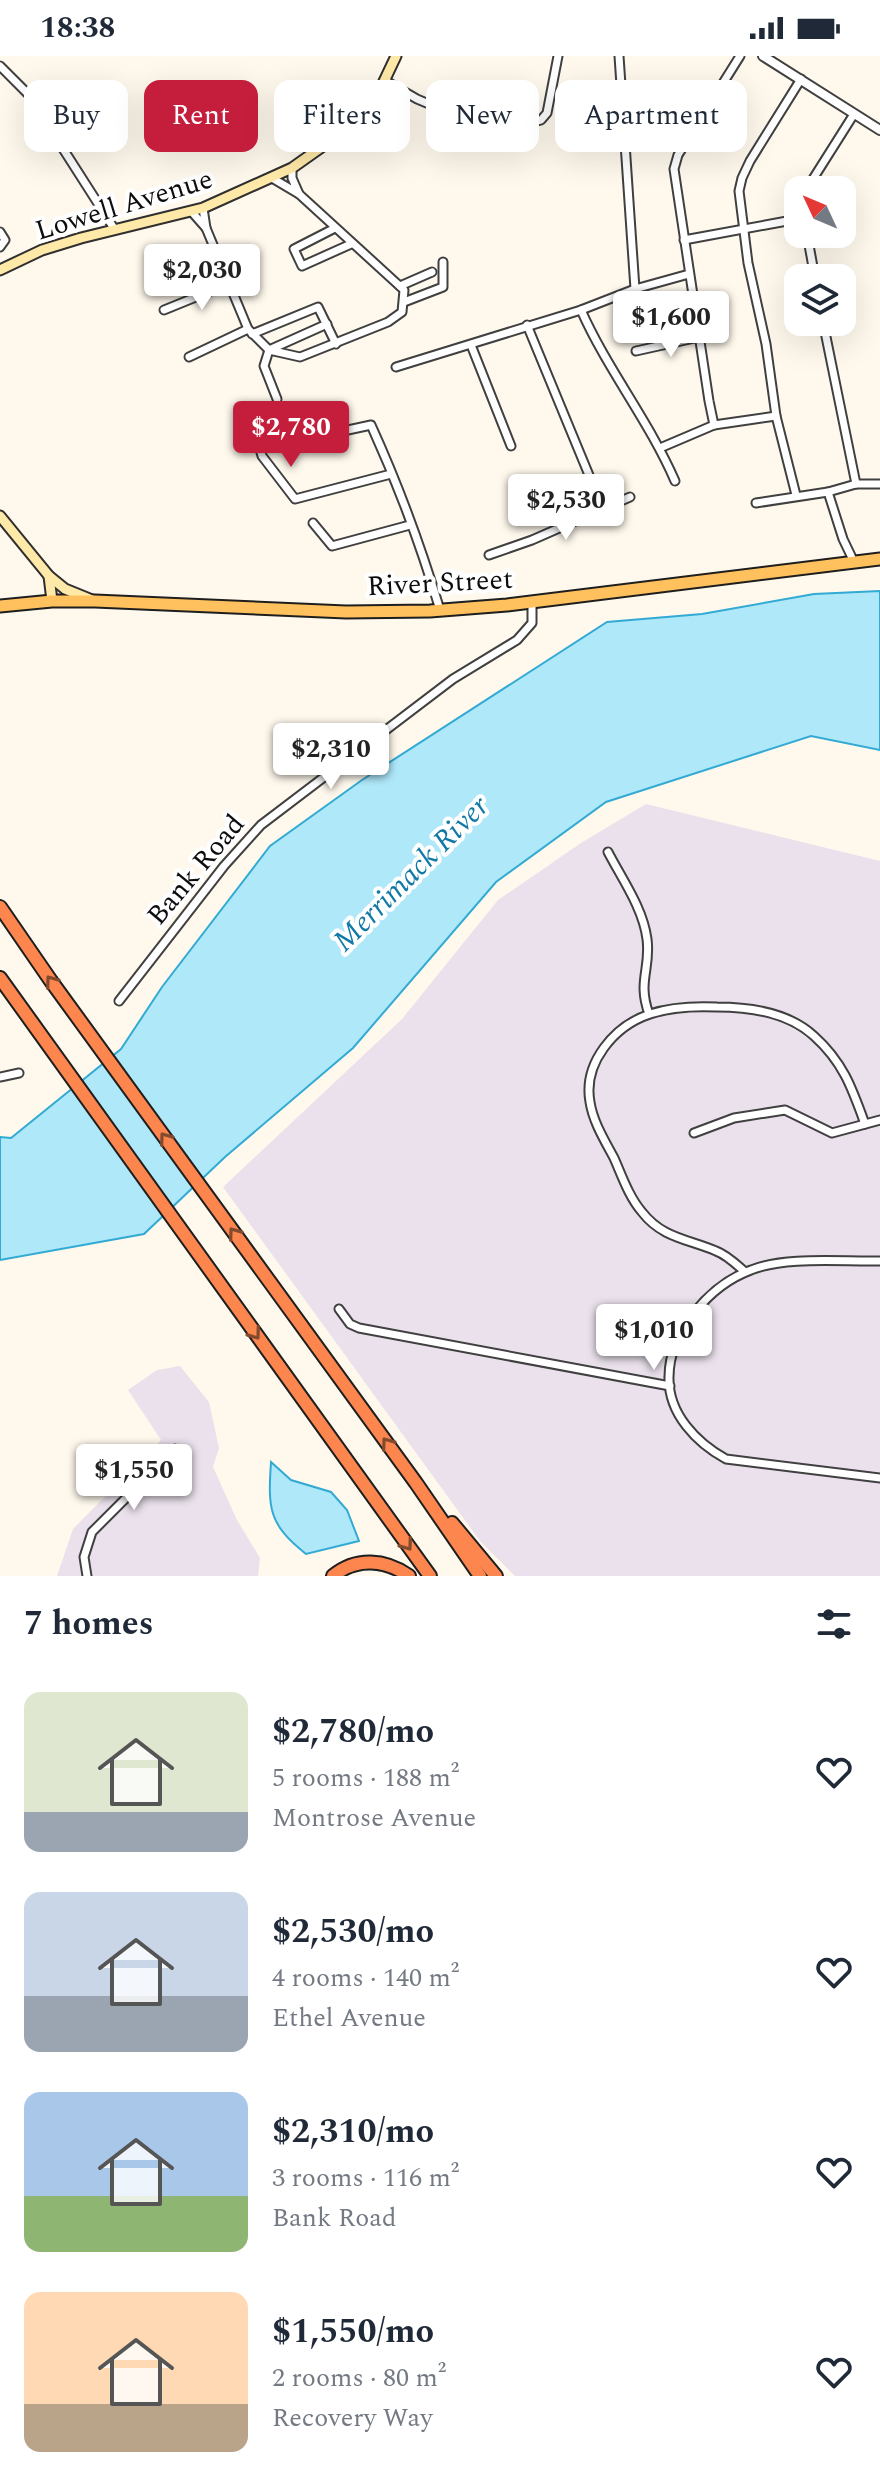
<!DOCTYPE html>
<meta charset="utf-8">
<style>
:root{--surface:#fff;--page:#f6f6f7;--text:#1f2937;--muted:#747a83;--accent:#c51e3d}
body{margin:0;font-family:Spectral,serif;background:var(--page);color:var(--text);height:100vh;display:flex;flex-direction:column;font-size:30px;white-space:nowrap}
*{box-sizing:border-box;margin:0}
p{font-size:26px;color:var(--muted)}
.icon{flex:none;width:44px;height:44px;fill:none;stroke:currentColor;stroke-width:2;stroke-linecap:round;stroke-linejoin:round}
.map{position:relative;height:1520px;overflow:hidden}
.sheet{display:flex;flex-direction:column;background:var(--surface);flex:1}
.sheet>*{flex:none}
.guide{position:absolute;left:24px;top:24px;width:832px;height:72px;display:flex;gap:16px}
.needle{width:52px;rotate:314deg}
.controls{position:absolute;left:784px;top:120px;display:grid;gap:16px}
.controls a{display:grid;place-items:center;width:72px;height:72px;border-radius:16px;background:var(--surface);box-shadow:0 8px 32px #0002;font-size:40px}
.price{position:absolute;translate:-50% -68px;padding:0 18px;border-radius:8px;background:#fff;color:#222;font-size:26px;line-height:52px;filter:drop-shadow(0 2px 4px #0008)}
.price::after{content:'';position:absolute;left:50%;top:48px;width:24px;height:18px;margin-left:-12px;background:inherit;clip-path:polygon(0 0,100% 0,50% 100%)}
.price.selected{background:var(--accent);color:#fff}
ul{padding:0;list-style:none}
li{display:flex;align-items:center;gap:24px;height:200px;padding:0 24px}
li span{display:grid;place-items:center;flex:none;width:224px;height:160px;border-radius:16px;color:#555}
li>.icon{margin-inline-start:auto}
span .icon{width:96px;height:96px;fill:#fffc;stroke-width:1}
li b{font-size:34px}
h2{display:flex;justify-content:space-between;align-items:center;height:96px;padding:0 24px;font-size:34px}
.chip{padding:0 28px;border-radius:16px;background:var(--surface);box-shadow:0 8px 32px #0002;font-size:28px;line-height:72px}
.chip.selected{background:var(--accent);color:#fff}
.status{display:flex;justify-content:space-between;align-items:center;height:56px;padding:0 40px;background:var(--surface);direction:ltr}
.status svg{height:22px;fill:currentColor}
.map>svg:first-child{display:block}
.industrial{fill:#eae1ec}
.water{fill:#afe8f9;stroke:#32aad4;stroke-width:2}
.pier{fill:#fff9ed}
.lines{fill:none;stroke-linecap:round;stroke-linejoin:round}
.minor-casing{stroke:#404040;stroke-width:11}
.tertiary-casing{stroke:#404040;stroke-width:12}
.secondary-casing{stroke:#2f2f2f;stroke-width:13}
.primary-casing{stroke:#1e1e1e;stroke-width:15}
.motorway-casing{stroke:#1e1e1e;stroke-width:16}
.minor{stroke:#fff;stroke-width:7}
.tertiary{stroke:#fff;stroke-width:8}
.secondary{stroke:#ffe9a8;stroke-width:9}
.primary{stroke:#ffc15d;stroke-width:11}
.motorway{stroke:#fc864e;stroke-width:12}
.oneway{stroke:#844a2e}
.labels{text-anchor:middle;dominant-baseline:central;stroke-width:8;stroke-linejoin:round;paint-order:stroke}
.street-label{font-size:28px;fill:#0d0d0d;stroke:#fff}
.water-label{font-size:30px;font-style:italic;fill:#1079a6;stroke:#fff}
</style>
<div class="status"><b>18:38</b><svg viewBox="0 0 49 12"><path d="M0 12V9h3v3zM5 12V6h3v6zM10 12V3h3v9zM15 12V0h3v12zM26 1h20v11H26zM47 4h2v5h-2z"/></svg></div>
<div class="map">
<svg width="880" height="1520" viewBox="0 0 880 1520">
<rect width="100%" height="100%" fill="#fff9ed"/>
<g class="industrial">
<polygon points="646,748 880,805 880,1520 515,1520 480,1485 223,1131 402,963 498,844 581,787"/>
<polygon points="180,1310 209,1346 219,1392 213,1411 237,1464 260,1502 258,1520 57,1520 73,1473 161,1384 128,1334 157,1314"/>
</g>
<g class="water">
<polygon points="880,535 880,694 811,680 606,746 496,826 353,992 225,1101 144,1178 0,1204 0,1081 11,1082 121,993 162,931 270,790 362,724 607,566 702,558 814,538"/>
<path d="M271 1406 291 1424 331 1436 347 1454 359 1485 306 1498C268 1468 268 1452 271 1406Z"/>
</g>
<polygon class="pier" points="80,1021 175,1154 165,1164 68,1030"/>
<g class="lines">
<defs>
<g id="minor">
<polyline points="619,0 635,233"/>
<polyline points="0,10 28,38 115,174"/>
<polyline points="386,25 417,43 436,51 529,67 541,64 547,57 558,0"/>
<polyline points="272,122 299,138 292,122 292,112"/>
<polyline points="806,134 854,58"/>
<polyline points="191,155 206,172 203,152"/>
<polyline points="206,172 248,273 269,294 300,301 388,266 402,256 404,234 299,138"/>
<polyline points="335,172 294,193 302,210 351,188"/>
<polyline points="0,176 5,184 0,191"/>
<polyline points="807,178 815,222"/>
<polyline points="684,184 798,163"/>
<polyline points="400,230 432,216"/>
<polyline points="404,246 443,231 443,206"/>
<polyline points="164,254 228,228"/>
<path d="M581 254C607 313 649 365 675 425"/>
<polyline points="823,266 856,428"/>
<polyline points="527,269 603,453"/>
<polyline points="252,278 318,251 336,288"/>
<polyline points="471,289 511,390"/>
<polyline points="636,295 699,281"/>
<polyline points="189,301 248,273"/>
<polyline points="396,311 581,254 635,233 689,218"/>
<polyline points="277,343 264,310 269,294 327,268"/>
<polyline points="714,369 709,345 674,113 678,99 740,0"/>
<polyline points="660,392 714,369 776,360"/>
<path d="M391 418 295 443 262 400 260 393 371 369C397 426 422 494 440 554"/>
<polyline points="828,436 843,483 854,506"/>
<polyline points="796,439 776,360 766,288 748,207 739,135 742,122 750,105 801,23"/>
<polyline points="756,447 828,436 856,428 880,428"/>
<polyline points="313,467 332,490 410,469"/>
<polyline points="489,499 532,484 630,441"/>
<path d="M608 796C622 823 643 852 647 883 651 913 637 925 649 958"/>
<polyline points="119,945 224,810 261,769 453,623 517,584 532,567 532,546"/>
<polyline points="0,1021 19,1017"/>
<polyline points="694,1077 734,1062 785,1054 832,1077 880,1064"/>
<path d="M880 1205C842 1206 786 1200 751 1214 710 1229 669 1276 669 1321 668 1358 697 1387 726 1403L880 1422"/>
<path d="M745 1216C736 1208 727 1199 716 1195 688 1183 662 1182 642 1156 629 1141 622 1120 614 1102 605 1085 593 1066 590 1046 583 1007 614 970 650 958 671 951 695 950 717 951 750 951 788 956 814 980 843 1006 852 1032 865 1068"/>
<polyline points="339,1253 350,1268 359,1272 670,1330"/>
<polyline points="87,1520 84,1501 92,1476 175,1393"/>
</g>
<polyline id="tertiary" points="763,0 880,74"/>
<g id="secondary">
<polyline points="0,214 42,194 81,182 203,152 292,112 357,66 378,38 396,0"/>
<polyline points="0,460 49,520 65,533 92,544"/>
<polyline points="49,520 52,545"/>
</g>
<polyline id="primary" points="0,550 52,545 95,545 346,556 430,555 507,549 880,503"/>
<g id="motorway">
<polyline points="0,851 51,925 416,1427 480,1520"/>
<polyline points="0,922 430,1520"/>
<polyline points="452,1467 496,1520"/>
<path d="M333 1520C356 1501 385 1503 409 1520"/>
</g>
</defs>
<use href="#minor" class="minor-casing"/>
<use href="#tertiary" class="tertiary-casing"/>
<use href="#secondary" class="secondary-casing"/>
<use href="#primary" class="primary-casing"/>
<use href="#motorway" class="motorway-casing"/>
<use href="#minor" class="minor"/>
<use href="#tertiary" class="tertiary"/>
<use href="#secondary" class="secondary"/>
<use href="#primary" class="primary"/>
<use href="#motorway" class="motorway"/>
</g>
<defs><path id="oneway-chevron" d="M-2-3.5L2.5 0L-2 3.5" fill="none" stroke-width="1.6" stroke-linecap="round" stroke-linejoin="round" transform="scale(2)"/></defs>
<g class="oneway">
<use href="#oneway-chevron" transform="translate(51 925) rotate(-126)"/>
<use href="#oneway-chevron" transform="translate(165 1082) rotate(-126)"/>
<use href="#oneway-chevron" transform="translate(234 1177) rotate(-126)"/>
<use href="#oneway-chevron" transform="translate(255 1278) rotate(54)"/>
<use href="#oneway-chevron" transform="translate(387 1387) rotate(-126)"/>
<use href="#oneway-chevron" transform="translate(407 1489) rotate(54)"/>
</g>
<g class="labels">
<g class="street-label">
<text transform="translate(124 149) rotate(-17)">Lowell Avenue</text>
<text transform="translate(440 527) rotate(-3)">River Street</text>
<text transform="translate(196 814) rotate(-50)">Bank Road</text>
</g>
<g class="water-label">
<text transform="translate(411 818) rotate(-45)">Merrimack River</text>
</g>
</g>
</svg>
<div class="controls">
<a><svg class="needle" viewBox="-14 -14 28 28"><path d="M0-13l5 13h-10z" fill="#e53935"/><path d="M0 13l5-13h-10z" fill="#747a83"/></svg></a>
<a><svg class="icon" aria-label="layers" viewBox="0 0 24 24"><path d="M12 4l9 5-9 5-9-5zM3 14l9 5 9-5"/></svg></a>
</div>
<b class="price" style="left:202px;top:256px">$2,030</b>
<b class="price" style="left:671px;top:303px">$1,600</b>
<b class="price selected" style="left:291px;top:413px">$2,780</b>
<b class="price" style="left:566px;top:486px">$2,530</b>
<b class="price" style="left:331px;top:735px">$2,310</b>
<b class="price" style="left:654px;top:1316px">$1,010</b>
<b class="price" style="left:134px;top:1456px">$1,550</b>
<div class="guide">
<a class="chip">Buy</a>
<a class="chip selected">Rent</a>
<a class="chip">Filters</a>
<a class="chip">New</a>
<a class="chip">Apartment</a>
</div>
</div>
<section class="sheet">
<h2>7 homes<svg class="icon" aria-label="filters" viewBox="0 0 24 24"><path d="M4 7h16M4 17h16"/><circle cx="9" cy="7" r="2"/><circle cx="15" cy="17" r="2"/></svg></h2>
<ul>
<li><span style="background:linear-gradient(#dfe7d0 75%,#9aa5b1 0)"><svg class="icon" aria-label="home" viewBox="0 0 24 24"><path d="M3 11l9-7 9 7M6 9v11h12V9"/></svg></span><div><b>$2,780/mo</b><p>5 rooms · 188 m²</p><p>Montrose Avenue</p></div><svg class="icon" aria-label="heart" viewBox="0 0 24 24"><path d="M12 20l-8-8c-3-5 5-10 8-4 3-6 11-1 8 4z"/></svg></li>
<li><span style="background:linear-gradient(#c9d6e8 65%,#9aa5b1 0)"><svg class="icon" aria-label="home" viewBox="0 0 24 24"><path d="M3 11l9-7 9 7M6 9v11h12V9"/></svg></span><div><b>$2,530/mo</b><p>4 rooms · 140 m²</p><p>Ethel Avenue</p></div><svg class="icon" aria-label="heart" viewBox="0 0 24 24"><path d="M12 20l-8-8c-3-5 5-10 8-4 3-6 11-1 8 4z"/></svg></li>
<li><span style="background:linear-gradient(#a9c7e8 65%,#8fb573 0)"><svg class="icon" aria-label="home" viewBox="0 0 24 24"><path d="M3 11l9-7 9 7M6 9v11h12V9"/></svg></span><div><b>$2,310/mo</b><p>3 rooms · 116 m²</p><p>Bank Road</p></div><svg class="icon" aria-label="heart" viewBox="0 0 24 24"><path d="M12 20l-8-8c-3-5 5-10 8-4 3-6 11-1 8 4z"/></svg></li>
<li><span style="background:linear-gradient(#ffd9b3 70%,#b9a48a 0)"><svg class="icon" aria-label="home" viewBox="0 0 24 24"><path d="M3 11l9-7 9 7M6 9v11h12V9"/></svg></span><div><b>$1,550/mo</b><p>2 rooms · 80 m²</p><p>Recovery Way</p></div><svg class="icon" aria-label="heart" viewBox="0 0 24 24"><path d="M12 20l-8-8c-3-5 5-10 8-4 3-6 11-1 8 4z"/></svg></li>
</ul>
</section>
